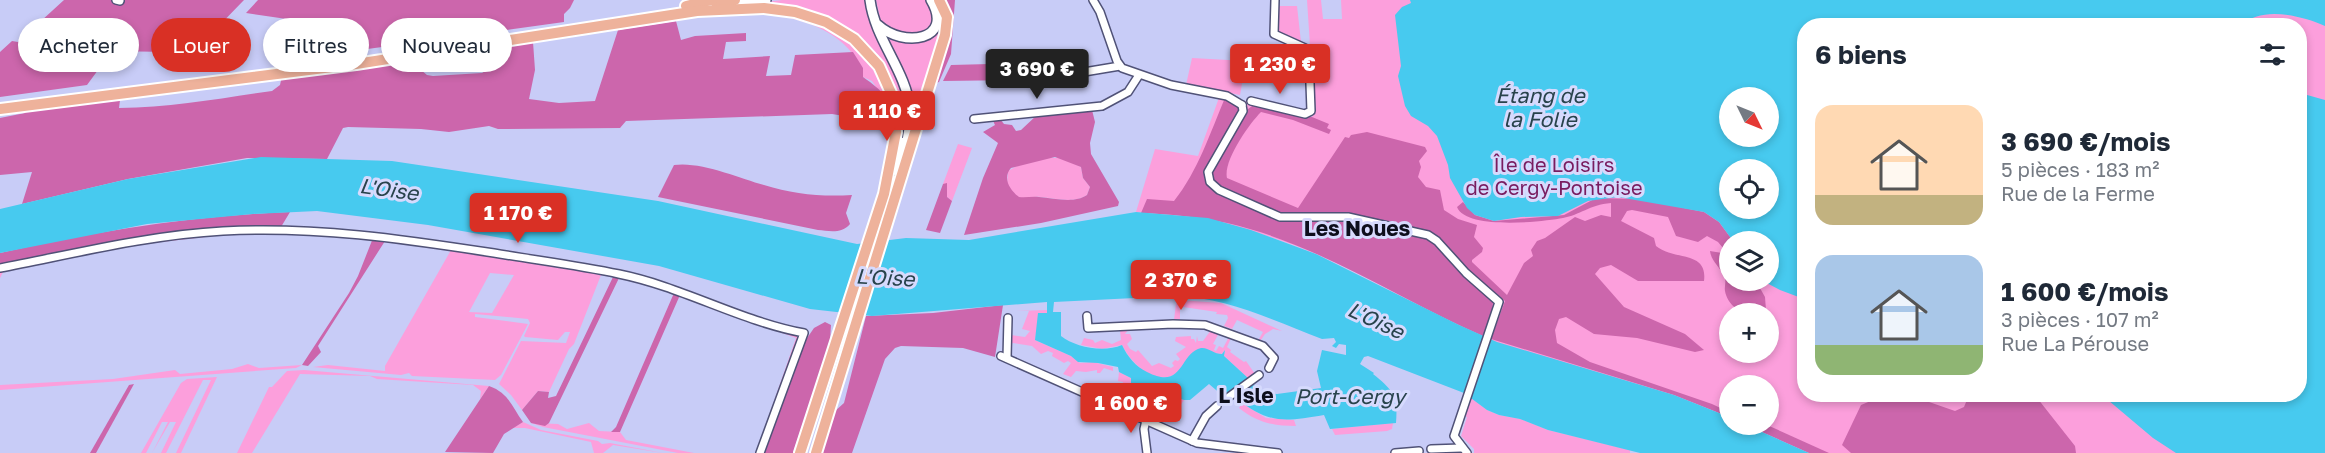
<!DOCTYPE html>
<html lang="fr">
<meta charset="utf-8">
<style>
:root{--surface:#fff;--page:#f2f2f3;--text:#1f2937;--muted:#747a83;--accent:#d93025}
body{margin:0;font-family:"Golos Text",sans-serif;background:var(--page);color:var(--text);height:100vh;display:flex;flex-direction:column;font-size:22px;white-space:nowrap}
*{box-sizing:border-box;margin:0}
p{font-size:20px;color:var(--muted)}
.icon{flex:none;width:33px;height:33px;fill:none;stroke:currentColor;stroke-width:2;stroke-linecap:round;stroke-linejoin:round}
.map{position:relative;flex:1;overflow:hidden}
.drawer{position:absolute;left:1797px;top:18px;width:510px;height:384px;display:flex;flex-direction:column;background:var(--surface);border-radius:24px;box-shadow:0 3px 9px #0003}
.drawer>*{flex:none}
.top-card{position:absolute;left:18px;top:18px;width:570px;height:54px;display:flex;gap:12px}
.needle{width:39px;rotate:133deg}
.controls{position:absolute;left:1719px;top:87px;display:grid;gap:12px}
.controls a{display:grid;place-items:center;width:60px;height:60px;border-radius:50%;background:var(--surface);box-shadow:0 3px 9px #0003;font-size:30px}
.price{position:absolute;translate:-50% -51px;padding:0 14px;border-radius:6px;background:var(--accent);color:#fff;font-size:20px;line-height:39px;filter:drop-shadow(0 2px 3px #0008)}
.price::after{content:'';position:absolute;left:50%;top:36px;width:18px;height:14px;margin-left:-9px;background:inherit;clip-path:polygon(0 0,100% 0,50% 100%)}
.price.active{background:#222;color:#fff}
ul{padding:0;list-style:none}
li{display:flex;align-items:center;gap:18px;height:150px;padding:0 18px}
li span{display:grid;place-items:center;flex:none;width:168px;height:120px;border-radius:18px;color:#555}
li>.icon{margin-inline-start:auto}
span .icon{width:72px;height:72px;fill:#fffc;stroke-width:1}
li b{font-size:26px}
h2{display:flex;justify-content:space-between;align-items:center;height:72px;padding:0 18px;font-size:26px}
.tag{padding:0 21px;border-radius:27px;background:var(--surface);box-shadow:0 3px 9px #0003;font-size:21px;line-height:54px}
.tag.active{background:var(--accent);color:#fff}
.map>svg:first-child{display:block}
.green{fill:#fc9fdc;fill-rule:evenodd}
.forest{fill:#cc66ac;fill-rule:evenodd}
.water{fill:#47caef;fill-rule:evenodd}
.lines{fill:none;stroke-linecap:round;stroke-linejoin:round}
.street-casing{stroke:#505277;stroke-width:10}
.secondary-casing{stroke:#505277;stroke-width:12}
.primary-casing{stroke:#fff;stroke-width:14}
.street{stroke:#fff;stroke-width:7}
.secondary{stroke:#fff;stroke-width:9}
.primary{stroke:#eeb29b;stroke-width:10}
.labels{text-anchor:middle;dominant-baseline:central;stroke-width:6;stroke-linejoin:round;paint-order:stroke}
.park-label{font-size:20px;fill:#791c60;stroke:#d6dafd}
.water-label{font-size:21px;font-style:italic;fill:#28434c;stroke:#d6dafd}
.neighbourhood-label{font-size:21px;font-weight:bold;fill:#0d0e1c;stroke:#d6dafd}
</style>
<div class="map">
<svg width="2325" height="453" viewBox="0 0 2325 453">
<rect width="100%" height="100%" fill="#c8ccf7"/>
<g class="green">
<path d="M782 0H867C868 31 886 51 897 79 905 98 904 120 900 140L898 104 853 34 767 5V2Z"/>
<path d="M876 0H927L936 22C913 42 905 37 881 24Z"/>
<path d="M1307 0H1321L1323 19H1342L1341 0H2325V453H1809L1746 425 1768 424V386H1730L1729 417C1655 383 1572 371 1496 342 1434 317 1377 280 1316 254 1257 229 1199 215 1136 212L1155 149 1198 156 1220 95 1312 117 1314 106ZM1804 26H2300V394H1804ZM1730 98H1768V136H1730ZM1730 170H1768V208H1730ZM1730 242H1768V280H1730ZM1730 314H1768V352H1730Z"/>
<polygon points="1279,6 1297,6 1301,42 1277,31 1279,30"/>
<path d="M777 12C791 16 806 18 819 23 854 39 882 67 889 106L872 81 863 77C862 74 863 71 863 68 862 67 858 61 857 60 836 27 796 17 759 13Z"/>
<polygon points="942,18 944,19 915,122 886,39 897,40 936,30"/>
<polygon points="1192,58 1246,61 1240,95 1186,85"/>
<polygon points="958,144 972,148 952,201 947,197 947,184 943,184"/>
<path d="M1048 158H1062L1081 167 1083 178 1090 187 1087 195C1074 204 1055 198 1040 197 1033 196 1026 200 1020 198 1014 196 1010 188 1007 183L1008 171 1017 166Z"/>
<path d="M243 230C348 229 452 247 555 267 581 272 609 272 636 279 690 292 740 323 795 334L799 339 759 452 756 453 796 338C732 316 669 285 601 275L574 344 569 349 549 392 538 391 522 410 511 395 499 384 521 341 566 343 570 332H565L558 340 525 337 524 336 530 323 528 319 475 314V317L528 324 501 375 495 380 412 376 409 373 401 375 313 367 328 365 385 371V366L451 250C387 240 324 233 259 234V231L143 244 40 263 3 272 0 278V271L4 269C81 248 164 236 243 230ZM490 273 514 275 492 313 469 312Z"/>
<polygon points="1179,300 1221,303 1282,331 1273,329 1265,334 1261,340 1259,339 1263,332 1237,320 1232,329 1224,326 1228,318 1227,315 1216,314 1217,312 1183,307 1180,310 1180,319 1174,320 1176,304"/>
<polygon points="1048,310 1048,314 1039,314 1035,340 1071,356 1080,363 1093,362 1113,367 1113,371 1104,368 1100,373 1097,373 1097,370 1086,372 1076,371 1071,377 1063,374 1071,363 1068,361 1064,363 1052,356 1053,353 1048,351 1041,354 1032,346 1013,343 1010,345 1011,335 1025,337 1030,331 1022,329 1029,311 1016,311"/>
<path d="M1120 330H1128L1125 334H1130L1132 339 1127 344 1130 349 1136 352 1138 350 1152 366 1159 363 1171 368 1174 366 1172 363 1175 360 1178 361 1180 359 1176 354 1186 347 1175 341 1176 337 1191 336V339H1194L1196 343 1197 336 1198 341H1203L1211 330 1219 333 1213 344 1216 345 1214 350 1216 351 1219 346 1223 348 1229 337 1231 338 1227 347 1231 350 1230 352 1244 362 1246 361 1255 374 1249 379 1224 356 1225 350 1222 354 1212 353 1207 349C1183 355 1191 363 1175 374 1155 387 1130 362 1122 345L1102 349 1081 345 1084 338 1093 340 1095 343 1102 340 1112 344 1121 340Z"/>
<polygon points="248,364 259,368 302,365 296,368 0,390 0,385 113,379 175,370 180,374 232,369"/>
<polygon points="304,370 489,386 480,399 481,391 473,385 377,379 370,376 300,374 252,453 237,453 269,387 272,387 287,371"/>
<polygon points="1119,372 1131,378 1132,384 1184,400 1178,409 1153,399 1150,402 1141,398 1143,394 1135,391 1127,403 1121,400 1123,382 1118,381"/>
<polygon points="217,377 181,453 176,453 211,380 203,380 166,453 161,453 176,422 170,422 152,453 168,422 162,422 146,453 141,453 181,383 187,379"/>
<polygon points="1471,397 1487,410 1499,415 1521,419 1548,430 1630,450 1630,453 1474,453 1474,449 1461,436 1467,417 1464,416"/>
<path d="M1242 403 1266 418 1294 420 1296 426C1273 426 1256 422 1239 408Z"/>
<polygon points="523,422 541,430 598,441 602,444 610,443 663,453 613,445 603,453 594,453 591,442 525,428 513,428"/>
<polygon points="531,423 558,424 567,429 589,423 599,431 620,432 626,440 694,453 678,453 543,427"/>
<polygon points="1393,423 1392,429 1387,431 1335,435 1332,429"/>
</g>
<g class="forest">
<polygon points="64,0 244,0 212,33 190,30 167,52 112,51 87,85 0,97 0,52 12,41 18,42"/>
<polygon points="258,0 574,0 570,8 564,14 564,22 287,60 321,24 246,13"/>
<polygon points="945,0 955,0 951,54 939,82 936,83 952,25"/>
<path d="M676 21 681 40 695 36 746 33V41L726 42 723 59 770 56 766 76 791 75 795 55 853 52 863 68V77C887 94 891 99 889 131L878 130 872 123H852L844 116 832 114 626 121 620 128 498 129 489 126 449 132 421 129 348 127 343 128 327 159 247 158 128 179 22 204 32 172 0 175V118L25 113V110L111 98 120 100 119 108C171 108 221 98 272 91L280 85 282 76 412 61 416 66 427 75 433 76 482 73 494 66V55L501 47 533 42 535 70 529 99 559 103 595 101 618 30Z"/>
<polygon points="1033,59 1034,69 1022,70 1021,80 943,81 951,65 1024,63"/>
<path d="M1225 98 1239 106 1240 110 1204 174 1205 182 1212 188 1283 221 1342 220 1422 236C1439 243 1444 256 1456 269 1468 281 1481 291 1493 302L1492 312 1483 336C1398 299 1319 244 1227 223 1199 217 1170 214 1141 213L1147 199 1174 201C1198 171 1210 133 1225 98Z"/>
<path d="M1255 104 1312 117 1329 124 1327 128 1331 130 1329 134 1293 120 1261 112C1249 124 1223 161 1227 178L1298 208 1345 137 1349 138 1351 135 1367 132 1425 147 1427 151 1419 161 1421 167 1418 177 1426 187 1440 190 1444 210 1458 219 1477 225 1474 237 1483 248 1482 252 1472 260V262L1507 295 1524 263 1533 256 1531 250 1537 241 1545 238 1575 217 1585 221 1601 215 1611 217V203C1589 205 1580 215 1563 218 1542 222 1466 230 1457 207L1463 202 1475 215 1494 221 1564 215 1596 198 1639 199 1704 212 1719 222 1733 241 1730 242V280L1756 281 1765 297 1766 310C1751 321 1728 309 1725 291 1724 286 1727 282 1724 276 1720 267 1711 261 1710 251L1728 254 1718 242 1707 236 1698 242 1676 236 1668 217 1632 210 1627 211 1621 221 1654 238 1656 246C1674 261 1708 250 1704 281H1638L1611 265 1600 268 1595 274 1624 307 1685 334 1704 350 1695 352 1637 338 1594 334 1566 317 1559 319 1555 330 1557 343 1590 362 1712 404 1729 412V417L1674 395 1491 339 1505 301 1470 271 1439 239 1387 223 1284 215 1219 187 1212 179V169L1248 109Z"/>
<path d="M1092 110 1095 122 1090 143 1091 154 1119 202 1118 206 1041 223 964 235 983 178 998 143 983 132 995 125 993 121 1000 119 1004 124 1012 125 1016 131 1021 130 1037 115ZM1055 157 1081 167 1083 178 1090 187 1087 195C1074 204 1054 198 1039 197 1032 196 1026 198 1019 197 1010 190 1002 178 1011 168Z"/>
<path d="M674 165C700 161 739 178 764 185 793 194 821 197 852 195L846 213 850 224C842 234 829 231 818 230L658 197Z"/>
<polygon points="947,183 947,197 952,201 940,233 926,230 943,184"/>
<path d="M290 212 281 227 226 229 0 265V253C95 231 192 216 290 212Z"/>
<polygon points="373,238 385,241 318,346 321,352 308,366 302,365 349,293 358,276"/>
<polygon points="613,277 619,278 549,423 545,426 531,423 522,410 538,391 549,392 548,398 556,396"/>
<polygon points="674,293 680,295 620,432 611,432 616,427"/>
<polygon points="1003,305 995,357 963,348 901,346 895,348 885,359 852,453 821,453 834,412 844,403 866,316 933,313"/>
<polygon points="825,322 831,325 830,342 793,453 763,453 805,341 814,328"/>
<polygon points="134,384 96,453 90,453 129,385"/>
<path d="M489 386C509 393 512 407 523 422L504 434 493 453 445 452Z"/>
<polygon points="2034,394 2075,446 2076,453 1851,453 1842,445 1861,405 1873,400 1876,395 1909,395 1955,411 1964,407 1969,395"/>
<polygon points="1746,425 1767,425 1829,453 1809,453"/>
</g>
<g class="water">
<path d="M1410 0H2325V26C2302 16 2261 5 2241 26H1804V299L1780 290 1763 281 1768 280V242L1733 241 1719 222 1704 212 1618 197 1588 201 1558 216 1521 217 1494 221 1475 215 1467 208 1450 178 1448 165 1437 136 1428 126 1411 116 1405 106 1398 76 1401 66 1395 15 1402 7 1411 3ZM1730 98H1768V136H1730ZM1730 170H1768V208H1730Z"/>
<polygon points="2300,93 2325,100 2325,453 2176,453 2153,438 2102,395 2300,394"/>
<path d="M261 157 392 161 658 201 857 244 906 238 969 240 1136 212 1208 218 1251 230 1316 254 1459 325 1497 342 1674 395 1729 417 1730 424 1746 425 1809 453H1640L1548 430 1520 419 1499 415 1487 410 1464 393 1368 356 1364 357 1360 364 1374 373 1373 374C1394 391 1398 396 1396 423L1330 429 1324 415C1283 422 1268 424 1235 397L1229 401 1209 384 1190 400H1184L1131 384V378L1119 372 1118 367 1098 363 1078 362 1071 356 1035 340 1038 313H1047V302L872 316 810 309 659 266 428 225 317 211 253 214 147 224 0 253V209L128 179ZM1175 296C1227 297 1274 321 1322 339L1334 338 1336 342 1332 346 1336 348 1339 344 1346 345V355L1322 350 1317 371 1321 388 1277 394 1267 393 1253 384V386L1246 382 1249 379 1224 356 1225 350 1222 354C1214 354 1208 347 1201 348 1179 353 1184 391 1147 372 1136 367 1127 356 1122 345 1103 353 1075 347 1061 336V312H1053L1054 302Z"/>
</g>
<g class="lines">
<defs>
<g id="street">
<polyline points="116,0 120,1"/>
<polyline points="1093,0 1100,12 1117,61 1122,68 1171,85 1227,96 1242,105"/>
<polyline points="1060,76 1120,66"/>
<polyline points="1251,101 1305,114 1311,111 1309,56 1305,48 1274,34 1275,0"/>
<polyline points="1242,105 1243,111 1208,172 1210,182 1219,190 1280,217 1348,217 1428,235 1437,241 1466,273 1499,302 1454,436 1467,453"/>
<polyline points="974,119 1102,106 1128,92 1139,75"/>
<path d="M0 268C73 254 149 235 223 231 315 226 403 239 494 253 535 260 577 265 619 274 683 287 740 321 804 333L760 453"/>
<polyline points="1087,316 1088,328 1173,324 1205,325 1263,346 1274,358 1269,368"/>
<polyline points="1001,356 1197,443 1278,453"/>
<polyline points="1007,358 1008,318"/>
<polyline points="1226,399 1259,375"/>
<polyline points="1146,420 1144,429 1147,453"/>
<polyline points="1192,441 1206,416 1217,406"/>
<polyline points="1431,449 1461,448"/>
<polyline points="1395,453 1419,451"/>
</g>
<g id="secondary">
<path d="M870 0C875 40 906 70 910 109 911 123 908 137 905 151"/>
<polyline points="732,5 766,0"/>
<path d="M878 25C903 48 955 41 931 0"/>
<polyline points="892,171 901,142"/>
</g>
<g id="primary">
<polyline points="716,3 735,0"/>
<polyline points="686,6 712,0"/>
<polyline points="0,109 356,64 697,11 764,8 795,12 826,22 854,39 879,66 892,95 896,132 884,194 800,453"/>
<polyline points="816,453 945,35 947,17 939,0"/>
</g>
</defs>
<use href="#street" class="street-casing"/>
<use href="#secondary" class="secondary-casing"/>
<use href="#primary" class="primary-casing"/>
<use href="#street" class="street"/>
<use href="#secondary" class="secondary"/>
<use href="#primary" class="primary"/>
</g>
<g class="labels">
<g class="park-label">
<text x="1554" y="164">Île de Loisirs<tspan x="1554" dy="23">de Cergy-Pontoise</tspan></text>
</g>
<g class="water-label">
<text x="1540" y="95">Étang de<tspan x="1540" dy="24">la Folie</tspan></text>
<text transform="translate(389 189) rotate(8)">L'Oise</text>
<text transform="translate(885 277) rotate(3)">L'Oise</text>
<text transform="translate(1376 320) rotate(25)">L'Oise</text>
<text x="1350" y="396">Port-Cergy</text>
</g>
<g class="neighbourhood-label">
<text x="1357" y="228">Les Noues</text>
<text x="1246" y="395">L Isle</text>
</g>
</g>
</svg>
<div class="controls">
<a><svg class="needle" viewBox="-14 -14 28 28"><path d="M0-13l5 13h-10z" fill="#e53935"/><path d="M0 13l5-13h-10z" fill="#747a83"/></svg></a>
<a><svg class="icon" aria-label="locate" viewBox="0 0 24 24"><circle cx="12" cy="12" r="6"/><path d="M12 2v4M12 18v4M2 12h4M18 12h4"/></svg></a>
<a><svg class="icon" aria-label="layers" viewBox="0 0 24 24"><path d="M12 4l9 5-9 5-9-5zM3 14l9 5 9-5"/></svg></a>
<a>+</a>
<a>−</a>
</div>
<b class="price" style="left:1280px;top:95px">1 230 €</b>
<b class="price active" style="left:1037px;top:100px">3 690 €</b>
<b class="price" style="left:887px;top:142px">1 110 €</b>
<b class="price" style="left:518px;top:244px">1 170 €</b>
<b class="price" style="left:1181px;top:311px">2 370 €</b>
<b class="price" style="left:1131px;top:434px">1 600 €</b>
<div class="top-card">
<a class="tag">Acheter</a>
<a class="tag active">Louer</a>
<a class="tag">Filtres</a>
<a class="tag">Nouveau</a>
</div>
<section class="drawer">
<h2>6 biens<svg class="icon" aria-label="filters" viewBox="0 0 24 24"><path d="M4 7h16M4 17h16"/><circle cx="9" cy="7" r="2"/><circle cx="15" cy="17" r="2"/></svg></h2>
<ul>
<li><span style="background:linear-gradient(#ffd9b3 75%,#c2b280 0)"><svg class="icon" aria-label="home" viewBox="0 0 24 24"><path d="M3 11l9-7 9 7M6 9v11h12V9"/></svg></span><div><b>3 690 €/mois</b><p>5 pièces · 183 m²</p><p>Rue de la Ferme</p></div></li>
<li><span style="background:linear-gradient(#a9c7e8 75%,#8fb573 0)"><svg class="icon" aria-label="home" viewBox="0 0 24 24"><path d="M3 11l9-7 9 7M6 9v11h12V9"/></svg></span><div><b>1 600 €/mois</b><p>3 pièces · 107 m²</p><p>Rue La Pérouse</p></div></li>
</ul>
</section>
</div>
